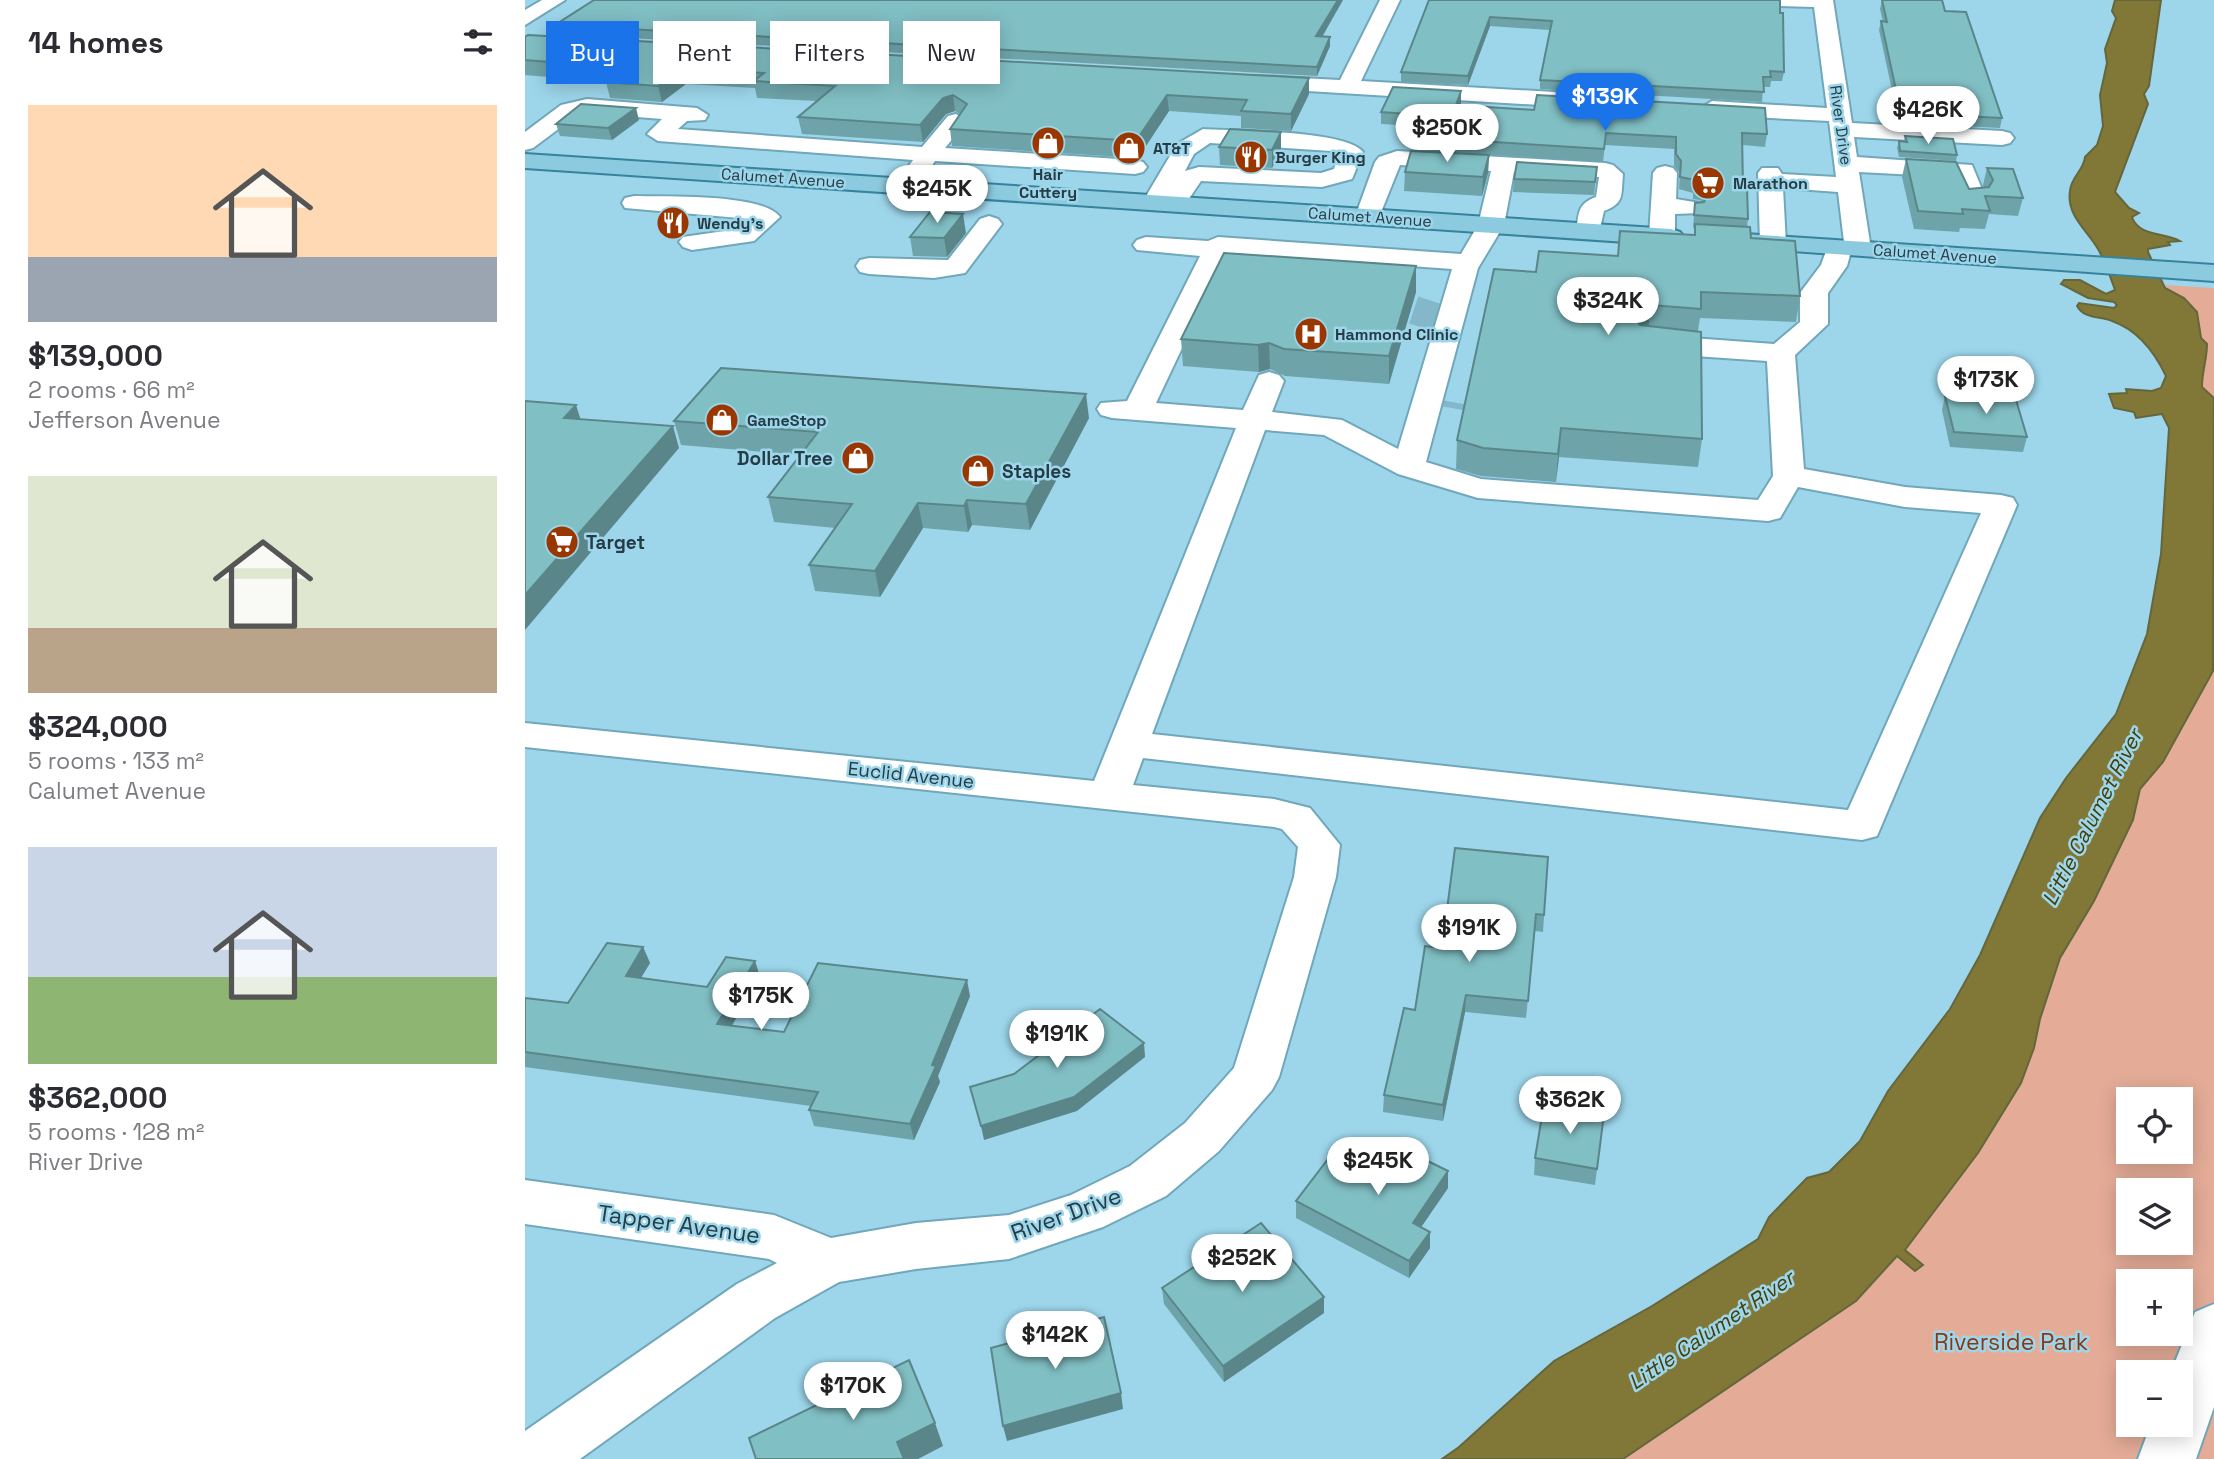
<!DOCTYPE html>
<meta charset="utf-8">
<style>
:root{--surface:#fff;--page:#f7f7f7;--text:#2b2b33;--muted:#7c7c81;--accent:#1a73e8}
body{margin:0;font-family:"Space Grotesk",sans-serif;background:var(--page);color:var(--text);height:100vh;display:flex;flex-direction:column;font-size:26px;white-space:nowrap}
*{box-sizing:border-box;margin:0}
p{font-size:23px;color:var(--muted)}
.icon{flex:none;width:38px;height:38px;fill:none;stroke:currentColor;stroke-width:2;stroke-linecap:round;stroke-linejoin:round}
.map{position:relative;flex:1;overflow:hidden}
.panel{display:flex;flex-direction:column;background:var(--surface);width:525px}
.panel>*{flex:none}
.top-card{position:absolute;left:21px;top:21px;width:665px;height:63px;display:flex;gap:14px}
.buttons{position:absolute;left:1591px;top:1087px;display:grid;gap:14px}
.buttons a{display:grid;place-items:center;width:77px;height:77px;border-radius:0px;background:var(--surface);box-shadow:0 4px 18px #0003;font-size:35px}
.price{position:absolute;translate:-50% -60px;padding:0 16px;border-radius:24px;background:#fff;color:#222;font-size:23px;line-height:46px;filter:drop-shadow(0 2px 4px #0008)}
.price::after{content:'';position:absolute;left:50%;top:42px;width:21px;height:16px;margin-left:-10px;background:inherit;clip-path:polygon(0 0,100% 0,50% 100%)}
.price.selected{background:var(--accent);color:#fff}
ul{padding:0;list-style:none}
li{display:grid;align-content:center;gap:14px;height:371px;padding:0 28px}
li span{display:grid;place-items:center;height:217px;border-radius:0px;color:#555}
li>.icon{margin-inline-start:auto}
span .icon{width:126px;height:126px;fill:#fffc;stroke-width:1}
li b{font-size:30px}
h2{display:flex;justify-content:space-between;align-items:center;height:84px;padding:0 28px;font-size:30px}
.tag{padding:0 24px;border-radius:0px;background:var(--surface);box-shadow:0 4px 18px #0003;font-size:24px;line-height:63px}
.tag.selected{background:var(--accent);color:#fff}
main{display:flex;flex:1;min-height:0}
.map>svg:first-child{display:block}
.green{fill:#e4ac97;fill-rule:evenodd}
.water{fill:#817838;stroke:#65663c;stroke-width:2}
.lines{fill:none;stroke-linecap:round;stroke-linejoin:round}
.minor-tunnel{stroke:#85b7ca;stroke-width:29;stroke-dasharray:29 15;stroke-linecap:butt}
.minor-casing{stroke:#70a7ba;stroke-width:4}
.major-casing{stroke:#36839b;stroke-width:4}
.minor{fill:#fff;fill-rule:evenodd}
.major{fill:#8ccbdf;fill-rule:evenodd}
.wall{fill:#6ea4a9}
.shaded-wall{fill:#5a8689}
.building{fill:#80bfc4;stroke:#5a8689;stroke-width:2}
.labels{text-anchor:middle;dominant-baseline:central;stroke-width:5;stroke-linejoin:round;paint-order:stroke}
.far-street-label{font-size:16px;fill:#253c45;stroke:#9dd6eb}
.far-poi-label{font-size:16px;font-weight:bold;fill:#253c45;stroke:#9dd6eb;text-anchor:start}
.poi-label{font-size:19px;font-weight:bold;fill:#253c45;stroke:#9dd6eb;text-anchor:start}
.street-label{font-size:19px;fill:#253c45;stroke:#9dd6eb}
.water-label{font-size:21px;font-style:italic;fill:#443e08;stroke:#9dd6eb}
.near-street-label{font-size:23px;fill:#253c45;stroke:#9dd6eb}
.near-park-label{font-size:23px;fill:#873916;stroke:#9dd6eb}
</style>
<main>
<section class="panel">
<h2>14 homes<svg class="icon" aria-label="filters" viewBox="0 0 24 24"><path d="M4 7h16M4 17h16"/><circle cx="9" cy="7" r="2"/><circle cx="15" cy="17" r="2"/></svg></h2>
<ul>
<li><span style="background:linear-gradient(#ffd9b3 70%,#9aa5b1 0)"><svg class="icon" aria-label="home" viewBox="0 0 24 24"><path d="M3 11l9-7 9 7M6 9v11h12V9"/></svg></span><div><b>$139,000</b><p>2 rooms · 66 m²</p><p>Jefferson Avenue</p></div></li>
<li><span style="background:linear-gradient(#dfe7d0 70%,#b9a48a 0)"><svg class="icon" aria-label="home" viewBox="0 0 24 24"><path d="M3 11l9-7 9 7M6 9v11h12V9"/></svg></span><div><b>$324,000</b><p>5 rooms · 133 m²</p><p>Calumet Avenue</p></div></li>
<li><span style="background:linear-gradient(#c9d6e8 60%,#8fb573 0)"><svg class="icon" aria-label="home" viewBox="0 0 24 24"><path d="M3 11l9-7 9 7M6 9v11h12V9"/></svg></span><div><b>$362,000</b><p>5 rooms · 128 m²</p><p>River Drive</p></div></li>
</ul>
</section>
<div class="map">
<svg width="1689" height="1459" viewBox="0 0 1689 1459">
<rect width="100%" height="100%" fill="#9dd6eb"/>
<g class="green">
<path d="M1639 285 1689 288V398L1677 387C1677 371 1682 360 1682 344L1676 339 1672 312Z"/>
<path d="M1689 664V1459H1098L1331 1301 1372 1256 1390 1271 1397 1265 1379 1250 1453 1153 1509 1048 1515 1019 1535 958 1569 901 1608 820 1615 789 1638 762 1688 671ZM1603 1099H1656V1152H1603ZM1603 1190H1656V1242H1603ZM1603 1281H1656V1334H1603ZM1603 1372H1656V1424H1603Z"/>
</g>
<path class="water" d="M1590 0H1636L1624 86 1619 94 1623 104 1590 192 1604 208 1614 213 1607 217C1614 237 1640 232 1655 241L1643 242 1645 245 1623 249V252L1640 288 1659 298 1672 312 1676 338 1682 344C1682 359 1677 371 1677 387L1689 398 1688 671 1638 762 1615 789 1608 820 1569 901 1535 958 1515 1019 1509 1048 1496 1083 1453 1153 1380 1250 1398 1265 1390 1271 1372 1256 1331 1301 1098 1459H917L934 1447 1029 1361 1127 1306 1233 1239 1244 1217 1282 1178 1304 1172 1335 1141 1363 1091 1425 1009 1455 955 1515 818 1541 778 1591 714 1622 634 1636 554 1644 428 1637 414 1611 418 1609 412 1589 408 1584 394 1602 393 1601 389 1627 391 1636 388 1641 376C1630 353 1613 330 1587 321 1575 316 1559 319 1552 306L1554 303 1589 308 1592 305 1589 302 1563 298 1536 284 1539 280H1555L1581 294 1590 290C1585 276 1580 261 1573 249 1562 230 1541 215 1545 191 1546 177 1559 170 1560 157L1572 145 1578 126 1575 95 1582 63 1580 49 1591 18 1587 11Z"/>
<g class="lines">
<g class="minor-tunnel">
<polyline points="898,328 907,301"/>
<polyline points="932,409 933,403"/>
</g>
<defs>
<g id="minor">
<polygon points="17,0 40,0 0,25 0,10"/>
<polygon points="855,0 875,0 836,81 1064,94 1075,101 1064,108 733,88 722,82 733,76 815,80"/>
<path d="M1240 0H1308L1327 123 1477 131 1485 133 1489 138 1485 143 1477 145 1329 137 1332 157 1447 165 1461 199 1458 204H1440L1429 177 1334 172 1346 249 1342 254 1325 255 1322 266 1303 293V324L1270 355 1279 469 1380 487 1476 495 1488 498 1492 505 1352 836 1337 840 618 758 608 785 749 799 785 808 815 845 811 877 754 1077 747 1090 694 1151 641 1196 578 1227 484 1259 391 1269 314 1282 250 1318 55 1459H0V1431L212 1284 252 1263 244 1259 0 1224V1180L249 1215 306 1238 391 1223 484 1215 546 1195 605 1166 660 1123 709 1068 769 877 773 847 757 829 749 827 0 747V723L569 781 711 428 587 418 576 415 572 409 576 403 602 401 675 256 612 250 608 245 612 240 621 237 683 241 693 237 936 254 953 225 966 171 875 165 852 222H834L830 217 850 162 854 157 872 151 1080 163 1088 165 1098 174C1096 195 1100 203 1079 211L1073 237H1055L1051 232C1054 213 1052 204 1071 197L1074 177 989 172 979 225 953 268 901 462 956 479 1233 500 1248 476 1242 361 1126 353 1116 350 1112 344 1116 338 1126 335 1249 344 1275 322V293L1296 265 1304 243 1319 242 1313 192 1258 188 1261 244 1257 249H1239L1235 244 1233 173 1237 168H1253L1257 174 1311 177 1304 121 1187 115 1176 108 1187 101 1302 108 1289 7 1250 6ZM702 253 927 269 873 449 817 420 747 412 759 381 754 375 744 372 734 375 718 410 631 403ZM740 430 799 435 873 474 953 498 1243 521 1255 518 1273 487 1380 507 1456 513 1323 810 627 734Z"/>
<polygon points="62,99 172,108 183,115 180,120 162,121 153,129 397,147 423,116 431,114 442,121 420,148 610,160 618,162 622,167 618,172 610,174 410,161 401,175 385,175 381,170 388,160 133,141 122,134 137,119 62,113 52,115 8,148 0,150 0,132 36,105"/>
<path d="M678 129C709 131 822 130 838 152L827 179 797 187 676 181 657 209 620 208 617 203 652 144ZM685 143 806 151 813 155 809 169 796 173 674 167 660 171 669 154Z"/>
<polygon points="1140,166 1148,168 1152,173 1151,199 1175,203 1178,208 1175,213 1150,214 1150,236 1146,241 1128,241 1124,236 1128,173 1132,168"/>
<path d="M109 196C139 197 238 193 255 217L229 241 167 250 158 247 154 242 158 237 213 229 225 219 100 208 97 203 100 198Z"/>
<polygon points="464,216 473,219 477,224 440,273 409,278 344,274 335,272 331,266 335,260 344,258 423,260 455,219"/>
<polygon points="1689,1304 1689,1407 1671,1459 1613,1459 1626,1424 1656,1424 1656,1372 1646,1372 1670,1312"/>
</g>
<g id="major">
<polygon points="0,154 1146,229 1155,232 1159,237 1155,242 1146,245 0,168"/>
<polygon points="1220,234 1689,265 1689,281 1211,247 1207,242 1211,237"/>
</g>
</defs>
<use href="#minor" class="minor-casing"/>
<use href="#major" class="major-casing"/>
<use href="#minor" class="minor"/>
<use href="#major" class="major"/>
</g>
<g class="wall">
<polygon points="904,0 1255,0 1259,72 1257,81 1246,81 1245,87 1238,87 1237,102 1015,89 1015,80 1025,30 965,26 943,85 876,82 876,72"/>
<polygon points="1357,0 1477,118 1475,128 1374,123 1354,30 1356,21 1358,22 1355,9"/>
<polygon points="30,25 797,37 805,37 805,46 792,76 33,34"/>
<polygon points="0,37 784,94 766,131 716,128 716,116 644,111 613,158 427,146 425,129 435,114 430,111 421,114 398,142 277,134 273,117 292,101 232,98 230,88 161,84 137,102 85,98 81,82 0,75"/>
<polygon points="936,103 935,105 1242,134 1240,147 1218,145 1218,188 1223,219 1222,227 1226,238 1275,296 1271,322 1175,318 1173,331 1177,439 1173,467 1034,457 1031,482 956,476 931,469 932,440 1011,272 1092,256 1169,235 1170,228 1168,228 1170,203 1177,202 1175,200 1168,199 1168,193 1154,189 1155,173 1149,166 1149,149 1080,145 1078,162 891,150 891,137 895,126 856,124 856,112"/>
<polygon points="114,120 87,140 35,136 31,124"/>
<polygon points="1380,136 1432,155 1431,161 1374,157 1372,148 1374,141 1379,142"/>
<polygon points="694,147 756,150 747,168 695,165"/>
<polygon points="964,155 963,173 957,196 879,191 880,172"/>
<polygon points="1381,159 1444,189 1459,188 1458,185 1462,168 1498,198 1493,216 1464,214 1460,229 1435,228 1434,232 1389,229 1377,177"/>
<polygon points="1072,167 1069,195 988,192 989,179"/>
<polygon points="441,233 422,257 388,256 385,237"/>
<polygon points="891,266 891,292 864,384 760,376 745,369 734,372 658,366 656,339"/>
<polygon points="1420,396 1502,437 1498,452 1425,447 1417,410"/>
<polygon points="564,418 505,530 447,525 443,532 398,528 355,597 290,591 284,565 310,528 249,522 243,497 276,455 156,445 149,421"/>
<polygon points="1023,857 1018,932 1010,931 1001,1018 940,1012 918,1121 858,1112 859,1095 890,1010 917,948"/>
<polygon points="118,947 125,963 116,978 182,987 230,961 235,977 207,1026 259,1032 445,996 413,1076 415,1082 389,1140 289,1126 284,1110 286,1106 0,1067 0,998 43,1003"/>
<polygon points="1079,1114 1070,1185 1009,1175 1010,1158"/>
<polygon points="923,1171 923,1188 896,1227 905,1248 884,1278 771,1218 771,1201 831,1173"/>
<polygon points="637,1288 799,1297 799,1313 699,1382 639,1304"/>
</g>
<g class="shaded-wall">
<polygon points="813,0 818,0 792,46 791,36"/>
<polygon points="965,17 965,26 943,85 943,76"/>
<polygon points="805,37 805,46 792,76 792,67"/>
<polygon points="157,68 161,84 137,102 133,86"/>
<polygon points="784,78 784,94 766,131 766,114"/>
<polygon points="936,91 936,103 931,117 931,105"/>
<polygon points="428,95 430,111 421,114 398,142 395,125 418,98"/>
<polygon points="642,95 644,111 613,158 611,141"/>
<polygon points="111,108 114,120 87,140 83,128"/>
<polygon points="756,132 756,150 747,168 747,150"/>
<polygon points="964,155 963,173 957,196 958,177"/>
<polygon points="438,214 441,233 422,257 419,238"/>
<polygon points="891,266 891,292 864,384 864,356"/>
<polygon points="1126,305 1123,331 1111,336 1110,318 1114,309"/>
<polygon points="744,343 745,369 734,372 733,345"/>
<polygon points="561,394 564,418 505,530 501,504"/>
<polygon points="51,405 58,427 39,418"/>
<polygon points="148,426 154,448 0,630 0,595"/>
<polygon points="1036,428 1034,457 1031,482 1033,454"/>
<polygon points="442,500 447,525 443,532 439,506"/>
<polygon points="393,503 398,528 355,597 350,571"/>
<polygon points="118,947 125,963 107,992 101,976"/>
<polygon points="230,961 235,977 198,1040 192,1024"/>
<polygon points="442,980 445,996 413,1076 415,1082 389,1140 385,1124 407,1065"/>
<polygon points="941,995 940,1012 918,1121 918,1105"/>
<polygon points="619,1043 620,1057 552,1111 459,1140 456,1126"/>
<polygon points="923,1171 923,1188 888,1239 888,1223"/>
<polygon points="905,1232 905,1248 884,1278 884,1261"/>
<polygon points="799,1297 799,1313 699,1382 698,1366"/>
<polygon points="596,1393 598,1409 482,1441 478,1426"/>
<polygon points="410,1423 418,1446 393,1459 378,1459 372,1442"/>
</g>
<g class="building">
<polygon points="69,0 813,0 791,36 805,37 792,67 30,25"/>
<polygon points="904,0 1255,0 1255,13 1258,13 1259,72 1245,71 1246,77 1238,77 1239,92 1015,80 1027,21 965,17 943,76 876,72"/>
<polygon points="1357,0 1417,0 1420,11 1441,12 1477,118 1376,113 1356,21 1362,22"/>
<polygon points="3,35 784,78 766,114 716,111 722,100 642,95 611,141 425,129 442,104 428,95 418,98 395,125 273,117 310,86 229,81 239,73 157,68 133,86 80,82 101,68 0,60 0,37"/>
<polygon points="868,87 936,91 931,105 1009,110 1012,95 1240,108 1242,134 1217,133 1218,188 1222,188 1223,219 1169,215 1170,203 1179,202 1182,194 1177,188 1170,187 1170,180 1155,177 1156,161 1151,154 1151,137 1081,133 1079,149 891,137 898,115 856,112"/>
<polygon points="56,104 111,108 83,128 31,124"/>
<polygon points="705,129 756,132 747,150 694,147"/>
<polygon points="1380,136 1428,139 1432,155 1375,151 1374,141 1382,142"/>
<polygon points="886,151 964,155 958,177 880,172"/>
<polygon points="1381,159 1431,162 1444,189 1464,187 1468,180 1462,168 1488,169 1498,198 1460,196 1465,211 1437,209 1438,214 1393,211"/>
<polygon points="992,162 1072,167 1070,182 989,179"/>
<polygon points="405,212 438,214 419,238 385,237"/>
<polygon points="1170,224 1225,227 1226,238 1270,241 1275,296 1176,292 1176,309 1126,305 1114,309 1110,318 1115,325 1176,332 1177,439 1036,428 1033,454 958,448 932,440 969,269 1011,272 1014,251 1093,256 1095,231 1170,235"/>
<polygon points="699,253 891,266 864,356 759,349 744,343 733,345 656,339"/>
<polygon points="196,368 561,394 501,504 442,500 439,506 393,503 350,571 284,565 327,504 243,497 293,432 149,421"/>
<polygon points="1420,396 1491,400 1502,437 1429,432"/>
<polygon points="0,401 51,405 39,418 148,426 0,595"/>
<polygon points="930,848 1023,857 1019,915 1011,914 1003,1001 941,995 918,1105 859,1095 879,1008 890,1010 900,946 917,948"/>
<polygon points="82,943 118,947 101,976 182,987 201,957 230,961 192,1024 259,1032 293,963 442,980 407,1065 411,1066 385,1124 284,1110 293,1092 0,1052 0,998 43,1003"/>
<polygon points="575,1009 619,1043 549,1097 456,1126 445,1087 489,1074"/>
<polygon points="1019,1104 1079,1114 1072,1169 1010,1158"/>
<polygon points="856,1138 923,1171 888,1223 905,1232 884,1261 771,1201 803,1159 831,1173"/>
<polygon points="736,1223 799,1297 698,1366 637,1288"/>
<polygon points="579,1317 596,1393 478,1426 466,1348"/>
<polygon points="384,1360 410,1423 372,1442 379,1459 231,1459 224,1438"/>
</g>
<defs>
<symbol id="shop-disc" viewBox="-11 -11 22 22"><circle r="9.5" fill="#9a3700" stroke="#9dd6eb"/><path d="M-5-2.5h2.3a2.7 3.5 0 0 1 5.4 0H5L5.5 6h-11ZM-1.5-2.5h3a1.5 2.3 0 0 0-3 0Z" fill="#fff"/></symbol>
<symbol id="restaurant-disc" viewBox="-11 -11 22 22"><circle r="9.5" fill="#9a3700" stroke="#9dd6eb"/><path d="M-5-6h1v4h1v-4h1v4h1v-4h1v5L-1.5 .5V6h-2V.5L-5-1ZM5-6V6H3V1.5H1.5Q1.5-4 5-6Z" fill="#fff"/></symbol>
<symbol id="supermarket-disc" viewBox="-11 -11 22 22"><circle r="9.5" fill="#9a3700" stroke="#9dd6eb"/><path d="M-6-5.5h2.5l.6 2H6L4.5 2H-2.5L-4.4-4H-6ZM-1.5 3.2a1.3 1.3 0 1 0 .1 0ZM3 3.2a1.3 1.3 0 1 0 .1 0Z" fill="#fff"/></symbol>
<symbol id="hospital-disc" viewBox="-11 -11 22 22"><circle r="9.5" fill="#9a3700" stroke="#9dd6eb"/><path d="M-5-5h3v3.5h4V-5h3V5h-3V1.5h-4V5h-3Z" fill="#fff"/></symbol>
</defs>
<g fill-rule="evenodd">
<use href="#shop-disc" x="504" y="124" width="38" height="38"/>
<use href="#shop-disc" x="585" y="129" width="38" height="38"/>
<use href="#restaurant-disc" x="707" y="138" width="38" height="38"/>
<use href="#supermarket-disc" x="1164" y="164" width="38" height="38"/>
<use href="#restaurant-disc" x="129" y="204" width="38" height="38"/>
<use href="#hospital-disc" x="767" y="315" width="38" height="38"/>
<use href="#shop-disc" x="178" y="401" width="38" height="38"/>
<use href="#shop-disc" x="314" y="439" width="38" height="38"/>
<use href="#shop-disc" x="434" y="452" width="38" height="38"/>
<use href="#supermarket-disc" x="18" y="523" width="38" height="38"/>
</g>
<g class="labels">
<g class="far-street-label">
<text transform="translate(1316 125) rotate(82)">River Drive</text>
<text transform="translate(258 178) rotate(4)">Calumet Avenue</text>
<text transform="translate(845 217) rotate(4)">Calumet Avenue</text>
<text transform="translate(1410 254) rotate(4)">Calumet Avenue</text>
</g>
<g class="far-poi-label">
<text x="628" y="148">AT&amp;T</text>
<text x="750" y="157">Burger King</text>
<text x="523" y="174" text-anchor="middle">Hair<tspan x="523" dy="18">Cuttery</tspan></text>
<text x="1208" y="183">Marathon</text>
<text x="172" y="223">Wendy's</text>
<text x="810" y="334">Hammond Clinic</text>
<text x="222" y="420">GameStop</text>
</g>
<g class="poi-label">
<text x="308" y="458" text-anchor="end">Dollar Tree</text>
<text x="477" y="471">Staples</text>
<text x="61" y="542">Target</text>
</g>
<g class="street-label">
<text transform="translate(386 775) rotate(6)">Euclid Avenue</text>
</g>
<g class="water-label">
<text transform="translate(1567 817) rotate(-63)">Little Calumet River</text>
<text transform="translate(1186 1330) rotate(-34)">Little Calumet River</text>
</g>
<g class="near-street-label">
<text transform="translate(541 1214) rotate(-20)">River Drive</text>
<text transform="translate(154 1224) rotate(8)">Tapper Avenue</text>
</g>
<g class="near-park-label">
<text x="1486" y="1342">Riverside Park</text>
</g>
</g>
</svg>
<div class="buttons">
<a><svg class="icon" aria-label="locate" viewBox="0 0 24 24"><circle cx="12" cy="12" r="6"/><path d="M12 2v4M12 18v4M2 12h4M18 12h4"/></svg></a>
<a><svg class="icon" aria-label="layers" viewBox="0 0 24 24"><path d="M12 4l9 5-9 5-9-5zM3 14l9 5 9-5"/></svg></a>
<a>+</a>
<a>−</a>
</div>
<b class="price selected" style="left:1080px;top:133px">$139K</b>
<b class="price" style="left:1403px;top:146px">$426K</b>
<b class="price" style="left:922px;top:164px">$250K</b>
<b class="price" style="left:412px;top:225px">$245K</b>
<b class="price" style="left:1083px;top:337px">$324K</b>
<b class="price" style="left:1461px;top:416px">$173K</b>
<b class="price" style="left:944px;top:964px">$191K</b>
<b class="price" style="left:236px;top:1032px">$175K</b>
<b class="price" style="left:532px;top:1070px">$191K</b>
<b class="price" style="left:1045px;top:1136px">$362K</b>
<b class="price" style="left:853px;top:1197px">$245K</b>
<b class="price" style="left:717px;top:1294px">$252K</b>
<b class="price" style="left:530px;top:1371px">$142K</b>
<b class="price" style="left:328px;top:1422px">$170K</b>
<div class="top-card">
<a class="tag selected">Buy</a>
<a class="tag">Rent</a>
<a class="tag">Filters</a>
<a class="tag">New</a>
</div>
</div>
</main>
